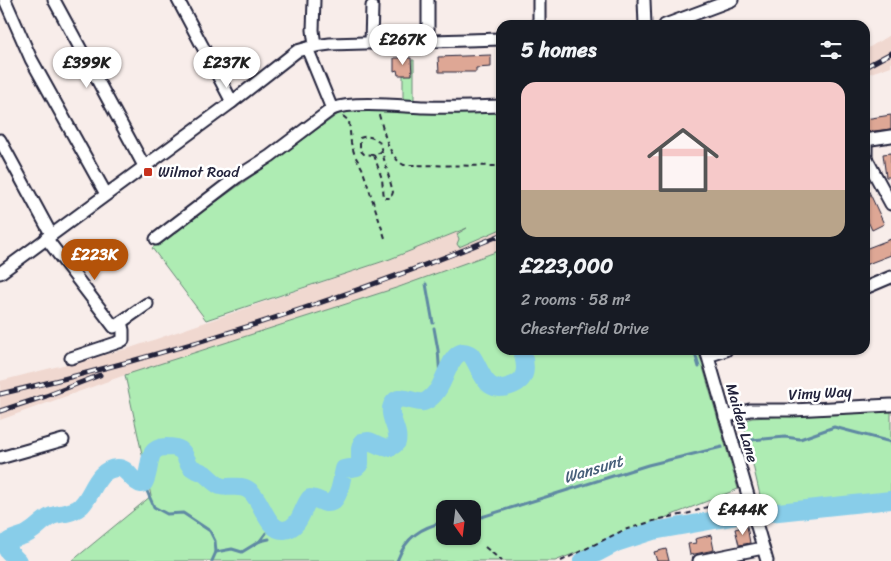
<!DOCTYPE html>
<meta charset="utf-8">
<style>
:root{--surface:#171b24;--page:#242831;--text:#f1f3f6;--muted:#9ea1a6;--accent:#b45309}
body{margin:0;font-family:Sriracha,sans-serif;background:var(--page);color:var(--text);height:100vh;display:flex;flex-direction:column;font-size:19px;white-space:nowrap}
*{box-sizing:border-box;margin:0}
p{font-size:16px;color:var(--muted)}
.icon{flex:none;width:28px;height:28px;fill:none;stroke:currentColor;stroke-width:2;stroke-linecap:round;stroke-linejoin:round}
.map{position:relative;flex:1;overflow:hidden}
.details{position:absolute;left:496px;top:20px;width:374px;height:335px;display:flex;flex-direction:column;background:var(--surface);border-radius:15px;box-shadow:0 1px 4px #0004}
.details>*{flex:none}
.needle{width:32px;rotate:166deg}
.controls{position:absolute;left:436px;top:500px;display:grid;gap:10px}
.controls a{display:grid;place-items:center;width:45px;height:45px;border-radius:10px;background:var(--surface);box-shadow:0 1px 4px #0004;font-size:25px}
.price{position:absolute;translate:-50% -42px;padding:0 11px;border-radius:18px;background:#fff;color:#222;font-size:16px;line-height:32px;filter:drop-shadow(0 1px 2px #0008)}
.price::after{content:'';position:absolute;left:50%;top:30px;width:15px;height:11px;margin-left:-8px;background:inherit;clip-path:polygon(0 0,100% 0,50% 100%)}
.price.active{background:var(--accent);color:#fff}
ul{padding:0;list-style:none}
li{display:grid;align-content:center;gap:10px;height:265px;padding:0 25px}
li span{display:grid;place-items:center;height:155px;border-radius:15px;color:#555}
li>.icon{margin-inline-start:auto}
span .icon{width:90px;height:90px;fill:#fffc;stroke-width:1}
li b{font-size:21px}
h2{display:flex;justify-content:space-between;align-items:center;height:60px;padding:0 25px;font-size:21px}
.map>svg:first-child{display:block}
.built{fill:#f0d8d0}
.green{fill:#aeecb3;stroke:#688777;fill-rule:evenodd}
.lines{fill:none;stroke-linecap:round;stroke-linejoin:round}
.stream{stroke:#5f89a3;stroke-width:3}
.river{stroke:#88cde9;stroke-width:18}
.building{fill:#dea795;stroke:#22223b}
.minor-casing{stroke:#22223b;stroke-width:15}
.path{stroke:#22223b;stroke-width:2;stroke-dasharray:5 4;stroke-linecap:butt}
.minor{stroke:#fff;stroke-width:11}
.rail-casing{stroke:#22223b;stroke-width:5}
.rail{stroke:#fff;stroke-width:3;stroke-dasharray:9;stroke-linecap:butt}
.poi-dot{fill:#c8321e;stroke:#fff;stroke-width:2}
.labels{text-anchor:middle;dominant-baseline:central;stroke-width:5;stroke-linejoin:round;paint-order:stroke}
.poi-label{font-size:15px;fill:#22223b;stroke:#fff;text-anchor:start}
.street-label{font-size:15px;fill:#22223b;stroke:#fff}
.water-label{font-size:16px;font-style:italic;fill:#465e78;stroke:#fff}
</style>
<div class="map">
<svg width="891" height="561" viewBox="0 0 891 561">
<rect width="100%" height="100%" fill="#f8edea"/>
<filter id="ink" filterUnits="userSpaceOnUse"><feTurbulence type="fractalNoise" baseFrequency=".02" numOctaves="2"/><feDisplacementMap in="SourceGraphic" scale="10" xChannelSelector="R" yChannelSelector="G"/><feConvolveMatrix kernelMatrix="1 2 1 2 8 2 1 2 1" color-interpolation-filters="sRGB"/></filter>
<g filter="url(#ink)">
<g class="built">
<polygon points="891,34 891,66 865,75 865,50"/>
<polygon points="501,214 501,250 484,257 399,287 125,375 0,420 0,381 130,348 390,259"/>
</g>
<g class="green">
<polygon points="412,60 414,60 414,100 403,101 403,75 412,74"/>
<polygon points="501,109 501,229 459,247 457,244 459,239 457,234 467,228 390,259 206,320 152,248 344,110"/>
<path d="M501 250V350H698L738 489 555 561H72L151 496 125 375 399 287ZM445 509H472V536H445Z"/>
<polygon points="891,410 891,505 766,521 743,422 752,418"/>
</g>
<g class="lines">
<g class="stream">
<polyline points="426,284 433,323"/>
<polyline points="434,328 438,350 440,377 442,383"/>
<polyline points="694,350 699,367"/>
<polyline points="741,441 785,437 800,439 834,427 891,442"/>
<polyline points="146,489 154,507 167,514 183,513 210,531 215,541 216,552 212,561"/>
<polyline points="472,520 648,465 722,447"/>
<polyline points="260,541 266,533"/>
<polyline points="216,552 232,549 242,552 260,541 269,539"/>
<path d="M397 561C406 537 421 527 445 522"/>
</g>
<g class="river">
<polyline points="750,515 891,500"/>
<path d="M18 561 7 550V543L9 541C15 537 24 537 30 532 38 527 44 519 52 516 61 513 74 513 81 506 93 495 96 469 117 468 128 467 131 482 141 484L144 483C153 467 144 448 166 447 186 447 182 454 191 467 195 470 200 471 205 474 210 478 214 483 220 486 230 489 240 483 250 491 262 500 267 531 284 530 301 528 302 507 310 498 317 498 320 502 326 503 340 504 341 480 344 469L357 467 360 464V449L362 442 369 441C380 445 388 453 397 442 400 430 387 416 392 405 399 391 414 404 424 402 429 400 433 396 436 392 445 384 452 341 471 355 478 364 481 378 490 385 500 392 521 385 524 374 527 366 523 357 522 350"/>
<polyline points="582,561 616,543 653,531 732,517"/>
</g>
</g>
<g class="building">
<polygon points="491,55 491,67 476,68 476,72 439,72 438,57"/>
<polygon points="394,58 411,58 412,75 398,75 397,70 394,71"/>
<polygon points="891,115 891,129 865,132 865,119"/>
<polygon points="891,153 891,177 886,177 883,154"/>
<polygon points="865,183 884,224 872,230 865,215"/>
<polygon points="891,239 891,255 865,265 865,249"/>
<polygon points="747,526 750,543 739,545 735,529"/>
<polygon points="711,535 714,550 690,555 688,544 696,543 695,539"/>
<polygon points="666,549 669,561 657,561 654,552"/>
</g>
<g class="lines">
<defs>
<g id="minor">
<polyline points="5,0 31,59 106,194"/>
<polyline points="54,0 144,166"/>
<polyline points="178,0 232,102"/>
<polyline points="314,0 313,30 315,46"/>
<polyline points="644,0 645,25"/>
<polyline points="539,25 539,0"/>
<polyline points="665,25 732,0"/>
<polyline points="428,41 428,0"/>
<polyline points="371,43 372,6"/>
<path d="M307 48 332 109C352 101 401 106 424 107 450 108 476 107 501 106"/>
<polyline points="0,140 51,234"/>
<polyline points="865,140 891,136"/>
<polyline points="866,140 866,158 891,204"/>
<polyline points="46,238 114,327 147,304"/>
<polyline points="156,239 237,177 270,156 332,109"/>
<polyline points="0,273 232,102 297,51 315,46 330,44 501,39"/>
<polyline points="865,288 891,277"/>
<polyline points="706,350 767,561"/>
<polyline points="708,356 726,350"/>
<polyline points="71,358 119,342 123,340 123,330 121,322"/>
<polyline points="725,417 750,410 793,410 891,405"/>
<polyline points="0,458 63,440"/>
<polyline points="699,561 763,548"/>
</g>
</defs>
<use href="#minor" class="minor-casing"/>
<g class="path">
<path d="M379 115C384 131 388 157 404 165L501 166"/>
<polyline points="343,116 349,121 351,143 355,156 362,168 385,238"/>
<path d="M374 155 382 179 384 198H391L393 192 379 141C372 137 367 135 360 138V150L364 154 374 155 381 152"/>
<polyline points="485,547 502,561"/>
<polyline points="561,561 624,530 660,519 690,513 738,496"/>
</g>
<use href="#minor" class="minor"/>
<defs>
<g id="rail">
<polyline points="865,67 891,53"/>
<path d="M0 394C171 355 339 301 501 235"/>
<polyline points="0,411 46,396 100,375"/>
</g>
</defs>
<use href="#rail" class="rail-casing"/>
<use href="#rail" class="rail"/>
</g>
</g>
<rect class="poi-dot" x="143" y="167" width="10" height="10" rx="2.5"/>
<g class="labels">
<g class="poi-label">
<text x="158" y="172">Wilmot Road</text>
</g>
<g class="street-label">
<text transform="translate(820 393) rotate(-3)">Vimy Way</text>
<text transform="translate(742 423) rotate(74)">Maiden Lane</text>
</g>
<g class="water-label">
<text transform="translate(593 469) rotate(-17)">Wansunt</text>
</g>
</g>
</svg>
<div class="controls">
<a><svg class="needle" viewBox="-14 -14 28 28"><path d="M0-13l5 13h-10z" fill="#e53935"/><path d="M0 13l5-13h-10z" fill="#9ea1a6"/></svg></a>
</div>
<b class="price" style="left:403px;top:66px">£267K</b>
<b class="price" style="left:87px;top:89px">£399K</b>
<b class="price" style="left:227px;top:89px">£237K</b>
<b class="price active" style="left:95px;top:281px">£223K</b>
<b class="price" style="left:743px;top:536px">£444K</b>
<section class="details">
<h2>5 homes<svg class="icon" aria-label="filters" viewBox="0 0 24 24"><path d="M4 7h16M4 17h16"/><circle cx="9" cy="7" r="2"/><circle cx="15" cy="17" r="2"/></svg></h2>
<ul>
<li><span style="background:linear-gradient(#f6c9c9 70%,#b9a48a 0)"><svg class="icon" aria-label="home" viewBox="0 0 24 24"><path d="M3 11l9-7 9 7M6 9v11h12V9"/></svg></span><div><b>£223,000</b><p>2 rooms · 58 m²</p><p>Chesterfield Drive</p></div></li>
</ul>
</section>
</div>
